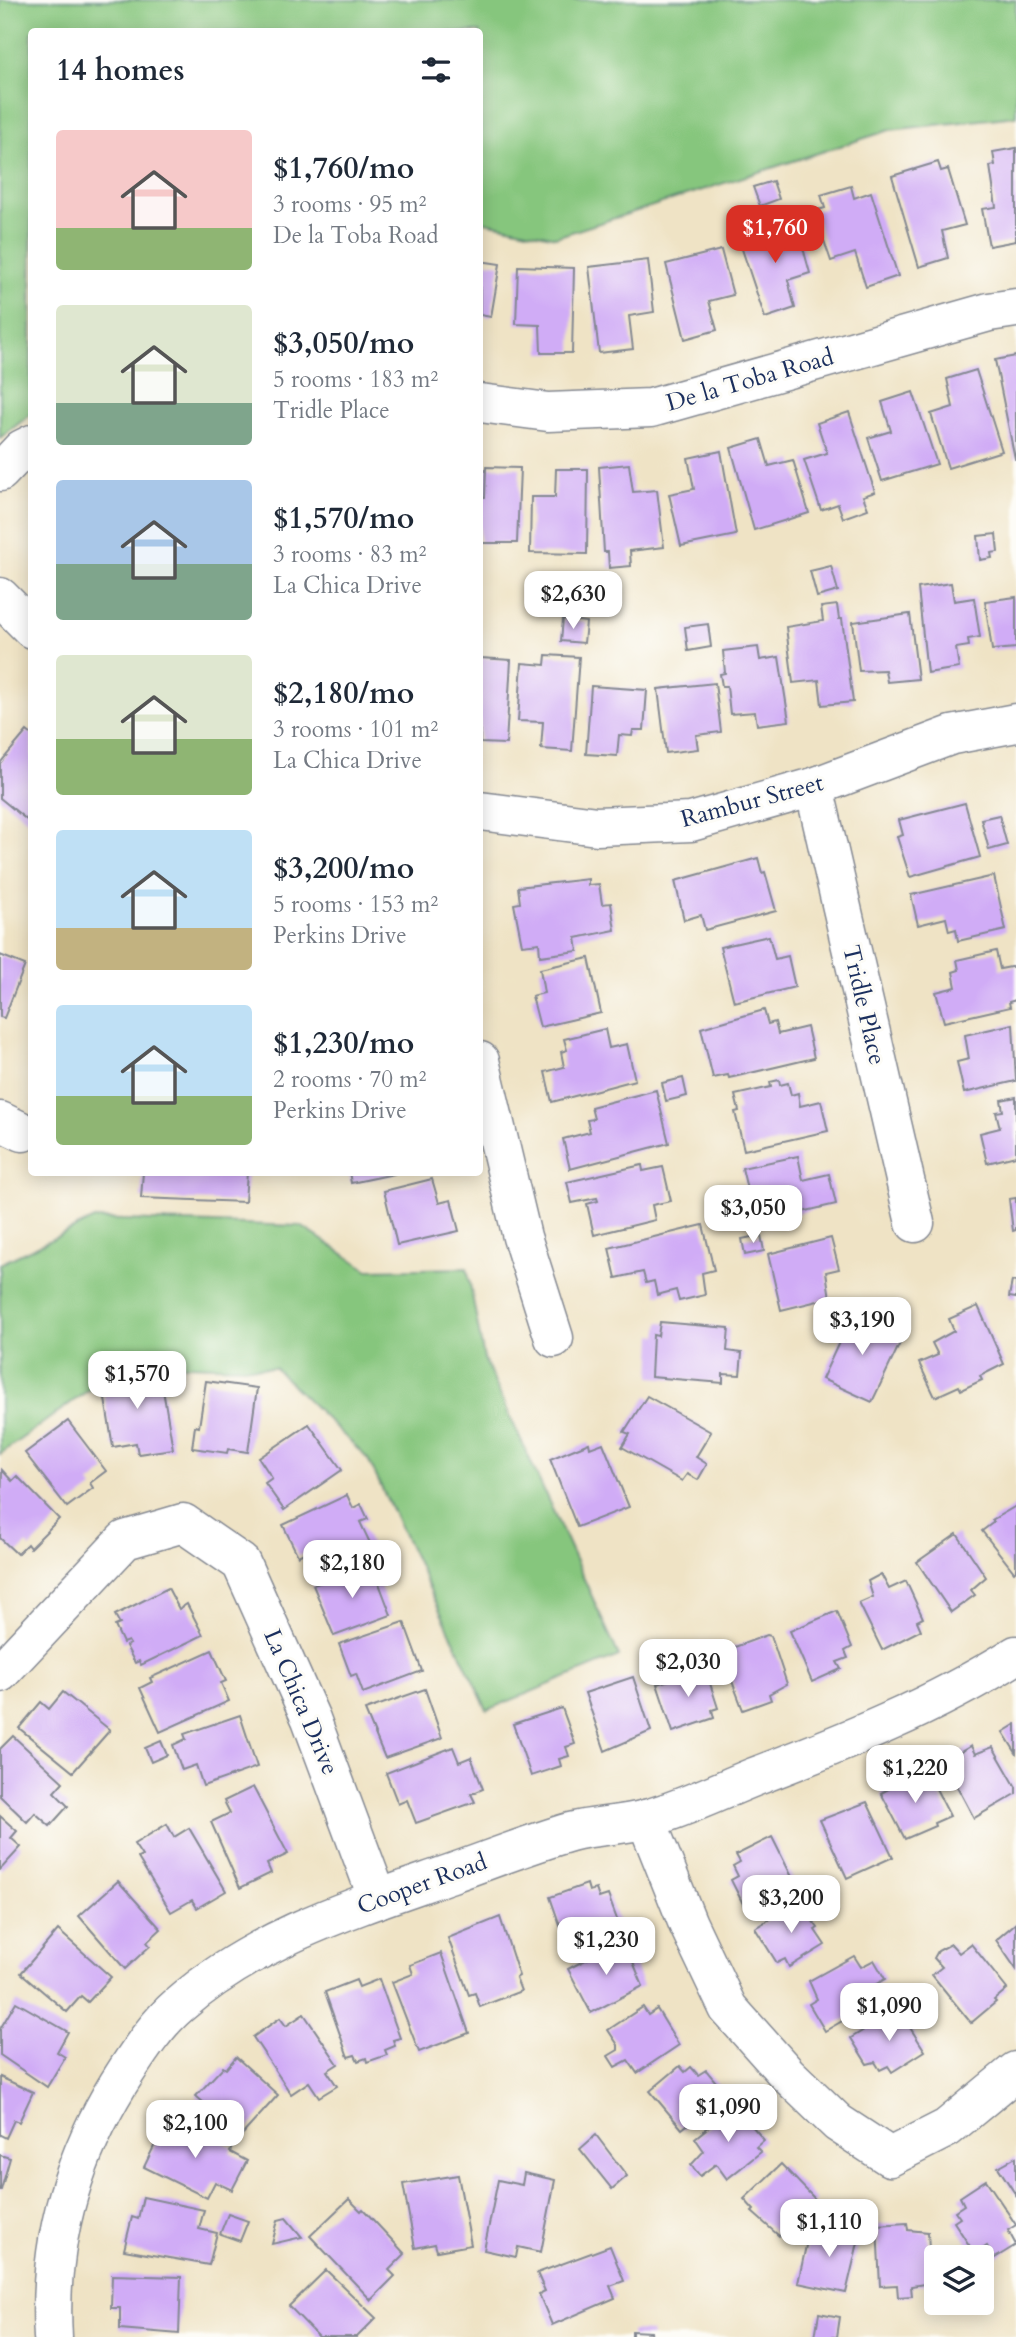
<!DOCTYPE html>
<meta charset="utf-8">
<style>
:root{--surface:#fff;--page:#f2f2f3;--text:#1f2937;--muted:#747a83;--accent:#d93025}
body{margin:0;font-family:Cardo,serif;background:var(--page);color:var(--text);height:100vh;display:flex;flex-direction:column;font-size:26px;white-space:nowrap}
*{box-sizing:border-box;margin:0}
p{font-size:23px;color:var(--muted)}
.icon{flex:none;width:38px;height:38px;fill:none;stroke:currentColor;stroke-width:2;stroke-linecap:round;stroke-linejoin:round}
.map{position:relative;flex:1;overflow:hidden}
.side{position:absolute;left:28px;top:28px;width:455px;height:1148px;display:flex;flex-direction:column;background:var(--surface);border-radius:7px;box-shadow:0 4px 18px #0003}
.side>*{flex:none}
.buttons{position:absolute;left:924px;top:2245px;display:grid;gap:14px}
.buttons a{display:grid;place-items:center;width:70px;height:70px;border-radius:7px;background:var(--surface);box-shadow:0 4px 18px #0003;font-size:35px}
.price{position:absolute;translate:-50% -60px;padding:0 16px;border-radius:14px;background:#fff;color:#222;font-size:23px;line-height:46px;filter:drop-shadow(0 2px 4px #0008)}
.price::after{content:'';position:absolute;left:50%;top:42px;width:21px;height:16px;margin-left:-10px;background:inherit;clip-path:polygon(0 0,100% 0,50% 100%)}
.price.on{background:var(--accent);color:#fff}
ul{padding:0;list-style:none}
li{display:flex;align-items:center;gap:21px;height:175px;padding:0 28px}
li span{display:grid;place-items:center;flex:none;width:196px;height:140px;border-radius:7px;color:#555}
li>.icon{margin-inline-start:auto}
span .icon{width:84px;height:84px;fill:#fffc;stroke-width:1}
li b{font-size:30px}
h2{display:flex;justify-content:space-between;align-items:center;height:84px;padding:0 28px;font-size:30px}
.map>svg:first-child{display:block}
.green{fill:#86c67d;stroke:#507a6e;stroke-width:2}
.building{fill:#d0acf6}
.lines{fill:none;stroke-linecap:round;stroke-linejoin:round}
.minor-casing{stroke:#858992;stroke-width:41}
.minor{stroke:#fff;stroke-width:38}
.labels{text-anchor:middle;dominant-baseline:central;stroke-width:6;stroke-linejoin:round;paint-order:stroke}
.street-label{font-size:24px;fill:#1b2f5e;stroke:#fdfcf7}
</style>
<div class="map">
<svg width="1016" height="2337" viewBox="0 0 1016 2337">
<rect width="100%" height="100%" fill="#fdfcf7"/>
<filter id="ink" filterUnits="userSpaceOnUse"><feTurbulence type="fractalNoise" baseFrequency=".0143" numOctaves="2"/><feDisplacementMap in="SourceGraphic" scale="14" xChannelSelector="R" yChannelSelector="G"/><feConvolveMatrix kernelMatrix="1 2 1 2 8 2 1 2 1" color-interpolation-filters="sRGB"/></filter>
<filter id="wash" filterUnits="userSpaceOnUse"><feTurbulence type="fractalNoise" baseFrequency=".00686" numOctaves="4" result="noise"/><feDisplacementMap in="SourceGraphic" scale="28" xChannelSelector="R" yChannelSelector="G"/><feGaussianBlur stdDeviation="1.57" result="paint"/><feColorMatrix in="noise" values="0 0 0 0 0 0 0 0 0 0 0 0 0 0 0 0 0 1.4 0 .05"/><feComposite in="paint" operator="in"/></filter>
<g filter="url(#wash)">
<rect width="100%" height="100%" fill="#efe3c5"/>
<g class="green">
<polygon points="0,0 1016,0 1016,116 890,130 556,237 480,221 480,32 32,32 31,414 0,438"/>
<polygon points="94,1219 301,1226 368,1270 467,1268 484,1359 619,1656 487,1710 368,1459 275,1368 126,1363 0,1454 0,1264"/>
</g>
<g id="blocks">
<g class="building">
<polygon points="1016,148 1016,241 989,246 982,209 996,207 990,166 995,165 993,152"/>
<polygon points="938,162 941,171 948,169 965,225 942,231 948,258 919,267 892,176"/>
<polygon points="773,181 779,199 760,206 753,187"/>
<polygon points="851,186 854,198 871,192 898,276 866,287 855,253 831,261 814,211 825,208 821,195"/>
<polygon points="795,219 810,273 788,280 795,308 765,318 738,237"/>
<polygon points="721,250 733,295 709,301 717,330 685,339 666,264"/>
<polygon points="648,260 654,312 629,316 633,349 599,353 589,267"/>
<polygon points="480,261 500,264 491,317 480,315"/>
<polygon points="518,266 574,268 572,353 541,353 540,325 516,324"/>
<polygon points="1016,356 1016,459 1015,459 995,360"/>
<polygon points="976,370 1002,451 948,468 931,414 953,407 947,379"/>
<polygon points="913,392 937,464 882,481 868,438 891,431 882,402"/>
<polygon points="849,412 875,492 863,496 868,509 843,518 838,504 821,510 804,460 827,453 817,423"/>
<polygon points="761,439 769,466 793,460 809,513 754,530 731,448"/>
<polygon points="721,451 736,535 681,546 669,494 694,489 688,458"/>
<polygon points="629,464 633,492 657,490 664,547 630,551 631,566 609,568 608,552 604,552 599,467"/>
<polygon points="486,467 520,468 517,543 480,543 480,497 485,497"/>
<polygon points="556,469 588,469 587,554 530,553 531,497 555,497"/>
<polygon points="996,534 998,552 991,553 992,558 980,560 978,536"/>
<polygon points="831,566 838,591 817,597 810,571"/>
<polygon points="951,583 954,601 974,598 980,637 968,639 969,646 956,648 959,668 927,673 918,588"/>
<polygon points="1016,597 1016,648 992,650 985,601"/>
<polygon points="837,605 839,619 842,619 853,702 822,705 819,680 793,683 786,627 823,621 821,607"/>
<polygon points="910,614 918,679 887,682 885,670 859,671 853,622"/>
<polygon points="563,619 586,622 584,643 561,641"/>
<polygon points="708,624 711,647 688,651 685,627"/>
<polygon points="758,647 760,660 779,657 789,721 757,725 755,712 730,714 727,686 722,686 720,674 725,673 723,651"/>
<polygon points="546,655 579,657 572,751 541,749 543,722 518,721 522,663 545,665"/>
<polygon points="480,658 511,660 506,744 480,743"/>
<polygon points="715,683 721,732 696,735 698,749 666,753 658,689"/>
<polygon points="591,686 647,690 644,730 633,730 632,736 619,735 617,756 586,754"/>
<polygon points="27,731 32,735 32,814 27,820 0,798 0,763"/>
<polygon points="965,803 980,857 910,877 897,837 903,835 899,820"/>
<polygon points="999,815 1007,845 989,850 981,819"/>
<polygon points="758,858 762,873 765,872 776,911 705,930 701,915 684,920 675,881"/>
<polygon points="994,876 1006,930 958,941 956,929 949,931 946,918 918,925 911,895"/>
<polygon points="588,879 588,885 599,884 602,904 611,903 615,930 576,938 578,951 540,956 539,943 522,945 514,904 520,903 518,887"/>
<polygon points="769,936 775,959 788,956 795,987 734,1002 720,947"/>
<polygon points="996,951 1000,969 1016,966 1016,1000 1009,1002 1010,1007 944,1022 936,992 956,987 953,972 959,970 957,960"/>
<polygon points="0,955 25,965 4,1018 0,1017"/>
<polygon points="589,958 601,1013 540,1027 532,996 544,993 540,969"/>
<polygon points="764,1010 768,1024 775,1022 778,1034 807,1027 814,1058 729,1078 728,1075 713,1078 701,1028"/>
<polygon points="1013,1024 1016,1081 964,1093 957,1062 969,1059 965,1035"/>
<polygon points="605,1029 609,1048 627,1044 635,1080 552,1102 545,1072 564,1067 561,1052 567,1050 564,1039"/>
<polygon points="683,1078 687,1096 666,1101 662,1083"/>
<polygon points="779,1080 780,1085 788,1083 791,1095 798,1093 800,1106 821,1101 828,1131 744,1150 735,1112 739,1111 735,1095 771,1087 770,1082"/>
<polygon points="656,1090 669,1143 570,1169 563,1139 590,1132 587,1120 594,1119 591,1107"/>
<polygon points="1016,1097 1016,1156 987,1163 980,1133 1000,1128 996,1112 1003,1111 1001,1100"/>
<polygon points="798,1156 803,1180 829,1174 836,1204 755,1223 742,1168"/>
<polygon points="642,1165 643,1171 663,1167 671,1201 652,1205 655,1220 594,1235 587,1204 598,1201 597,1198 572,1203 567,1182"/>
<polygon points="143,1172 247,1172 245,1202 141,1198"/>
<polygon points="349,1172 393,1172 394,1174 351,1183"/>
<polygon points="432,1179 439,1203 451,1200 459,1231 397,1245 384,1191"/>
<polygon points="1016,1198 1016,1230 1013,1231 1009,1199"/>
<polygon points="703,1225 714,1270 702,1273 705,1295 679,1301 676,1290 657,1295 654,1281 646,1283 643,1272 616,1278 609,1248"/>
<polygon points="761,1235 764,1251 745,1255 742,1239"/>
<polygon points="831,1238 839,1269 826,1272 830,1298 781,1310 768,1254"/>
<polygon points="1012,1281 1016,1282 1016,1298 1009,1297"/>
<polygon points="978,1306 1004,1364 980,1376 982,1380 961,1390 959,1386 935,1397 919,1363 938,1355 932,1343 954,1331 949,1319"/>
<polygon points="853,1312 891,1329 889,1333 902,1339 872,1402 822,1379"/>
<polygon points="660,1322 729,1328 727,1351 742,1353 740,1375 723,1374 723,1383 651,1377 653,1335 658,1336"/>
<polygon points="139,1366 142,1381 161,1378 173,1449 138,1454 136,1443 113,1447 103,1387 110,1386 108,1371"/>
<polygon points="206,1381 257,1388 248,1452 228,1449 227,1453 192,1448 195,1426 199,1427"/>
<polygon points="647,1396 711,1432 696,1457 707,1464 698,1480 687,1474 682,1481 622,1447 630,1434 624,1432"/>
<polygon points="68,1421 106,1471 90,1483 93,1488 67,1507 25,1453"/>
<polygon points="309,1424 342,1470 284,1510 265,1483 272,1478 259,1458"/>
<polygon points="589,1443 590,1448 603,1443 629,1507 577,1527 550,1459"/>
<polygon points="2,1470 12,1481 17,1476 59,1519 30,1548 27,1544 17,1554 0,1538"/>
<polygon points="347,1495 353,1508 361,1504 368,1519 360,1522 371,1545 313,1571 304,1553 298,1556 283,1525"/>
<polygon points="1016,1506 1016,1570 1014,1572 982,1531 994,1522 992,1520"/>
<polygon points="957,1534 986,1577 971,1590 975,1595 951,1612 917,1562"/>
<polygon points="372,1565 391,1615 334,1636 313,1585"/>
<polygon points="881,1574 889,1589 906,1581 923,1618 917,1621 921,1630 882,1650 859,1603 873,1597 868,1581"/>
<polygon points="168,1588 179,1609 187,1604 203,1635 141,1665 139,1661 135,1663 126,1646 130,1644 128,1641 123,1643 115,1626 120,1624 115,1615"/>
<polygon points="837,1611 852,1647 845,1651 848,1658 837,1662 841,1669 812,1682 790,1631"/>
<polygon points="404,1622 422,1671 363,1693 356,1674 351,1676 339,1644"/>
<polygon points="767,1635 771,1636 787,1684 769,1694 771,1700 743,1710 721,1652"/>
<polygon points="212,1650 226,1681 221,1683 229,1701 160,1732 140,1688 152,1682 150,1678"/>
<polygon points="705,1668 718,1708 712,1710 714,1718 673,1732 657,1684 672,1679 671,1676"/>
<polygon points="633,1677 651,1731 605,1751 585,1693"/>
<polygon points="425,1689 442,1738 385,1758 365,1710"/>
<polygon points="63,1692 110,1730 73,1772 19,1728 41,1702 49,1709"/>
<polygon points="562,1708 575,1744 566,1747 569,1756 559,1759 561,1766 531,1776 513,1724"/>
<polygon points="240,1715 257,1767 203,1786 196,1765 182,1770 173,1745 186,1739 184,1734"/>
<polygon points="1016,1724 1016,1753 1003,1732"/>
<polygon points="13,1736 63,1782 54,1792 68,1806 50,1826 35,1813 27,1822 0,1796 0,1749"/>
<polygon points="161,1741 167,1755 151,1762 145,1748"/>
<polygon points="971,1746 975,1754 993,1747 1016,1787 1016,1794 974,1818 944,1762"/>
<polygon points="453,1747 459,1762 471,1757 483,1789 471,1794 475,1802 416,1823 407,1800 398,1804 386,1773"/>
<polygon points="920,1772 925,1782 931,1779 950,1816 934,1823 935,1826 905,1839 881,1793"/>
<polygon points="253,1787 288,1854 267,1864 271,1873 240,1888 211,1822 230,1813 224,1801"/>
<polygon points="867,1802 893,1857 847,1878 820,1820"/>
<polygon points="0,1816 17,1831 11,1838 21,1847 0,1870"/>
<polygon points="167,1824 174,1837 189,1828 226,1891 197,1908 192,1900 171,1912 138,1858 142,1856 134,1844"/>
<polygon points="772,1837 796,1885 745,1908 731,1880 738,1876 733,1866 740,1862 736,1855"/>
<polygon points="118,1881 161,1929 147,1942 150,1946 125,1969 79,1916"/>
<polygon points="587,1884 589,1891 596,1889 599,1898 608,1895 619,1925 566,1943 550,1897"/>
<polygon points="798,1902 818,1928 815,1930 825,1945 789,1967 785,1959 777,1963 755,1928"/>
<polygon points="500,1917 519,1976 516,1978 521,1991 480,2007 475,1993 469,1995 448,1938"/>
<polygon points="1016,1923 1016,1969 996,1940"/>
<polygon points="58,1930 111,1977 88,2002 81,1996 67,2012 21,1973"/>
<polygon points="624,1940 643,1986 591,2013 568,1969"/>
<polygon points="951,1944 959,1953 971,1944 1007,1989 994,2000 996,2002 971,2023 932,1975 942,1967 934,1958 938,1951"/>
<polygon points="441,1953 469,2033 419,2052 392,1982 413,1974 410,1965"/>
<polygon points="854,1956 861,1967 874,1960 885,1979 873,1986 880,1999 825,2031 809,2004 817,1999 809,1981"/>
<polygon points="379,1979 400,2038 393,2040 395,2046 385,2050 387,2055 367,2062 366,2058 358,2061 355,2055 348,2057 325,1992 356,1980 359,1987"/>
<polygon points="16,2002 68,2032 57,2052 65,2057 47,2087 0,2055 0,2029"/>
<polygon points="643,2007 648,2015 657,2009 679,2045 637,2073 628,2060 615,2067 608,2056 618,2050 618,2045 608,2030"/>
<polygon points="898,2009 925,2051 892,2072 888,2066 880,2070 875,2062 867,2064 851,2038"/>
<polygon points="304,2014 338,2064 327,2071 337,2086 319,2097 309,2082 291,2094 253,2037 280,2018 286,2026"/>
<polygon points="236,2057 278,2095 241,2136 196,2096 223,2067 226,2069"/>
<polygon points="680,2066 685,2072 691,2067 698,2075 706,2070 726,2094 682,2129 650,2091"/>
<polygon points="0,2077 33,2092 19,2122 14,2120 6,2138 0,2135"/>
<polygon points="735,2106 764,2140 756,2147 761,2152 727,2179 716,2164 700,2176 691,2165 704,2151 695,2138"/>
<polygon points="179,2120 232,2147 230,2152 247,2161 232,2190 215,2182 207,2198 144,2167 159,2136 169,2141"/>
<polygon points="596,2135 627,2176 612,2189 580,2149"/>
<polygon points="0,2155 10,2158 1,2190 0,2190"/>
<polygon points="1016,2157 1016,2195 998,2167"/>
<polygon points="781,2164 816,2200 779,2236 752,2212 754,2210 744,2199"/>
<polygon points="524,2173 555,2180 541,2252 518,2247 516,2257 484,2250 498,2180 522,2185"/>
<polygon points="458,2175 471,2245 437,2251 435,2244 415,2248 403,2184"/>
<polygon points="986,2180 1016,2225 1008,2230 1016,2245 995,2258 987,2246 975,2254 954,2222 960,2218 955,2211 964,2205 960,2197"/>
<polygon points="143,2197 204,2210 199,2229 217,2233 209,2265 124,2250 132,2217 138,2219"/>
<polygon points="349,2199 361,2211 363,2209 405,2254 389,2270 395,2276 371,2300 310,2236"/>
<polygon points="228,2214 248,2221 240,2241 220,2234"/>
<polygon points="286,2218 302,2237 272,2244 278,2220"/>
<polygon points="907,2223 908,2230 928,2232 931,2283 911,2286 912,2296 898,2297 897,2285 880,2286 877,2225"/>
<polygon points="810,2227 829,2231 830,2227 860,2234 846,2293 798,2283"/>
<polygon points="610,2246 624,2281 610,2286 615,2298 552,2325 539,2294 545,2291 537,2273"/>
<polygon points="326,2270 376,2318 357,2337 319,2337 289,2306"/>
<polygon points="112,2275 181,2277 179,2334 120,2329 120,2308 111,2308"/>
<polygon points="819,2313 840,2317 837,2337 815,2337"/>
<polygon points="632,2331 651,2332 652,2337 632,2337"/>
</g>
</g>
</g>
<g filter="url(#ink)">
<use href="#blocks" fill-opacity="0" stroke="#858992" stroke-width="2"/>
<g class="lines">
<defs>
<g id="minor">
<polyline points="480,403 548,412 651,408 989,312 1016,308"/>
<polyline points="0,472 22,449 32,444"/>
<polyline points="0,597 32,629"/>
<polyline points="814,787 915,1223"/>
<polyline points="480,811 597,826 691,822 814,787 952,735 1016,723"/>
<polyline points="480,1061 522,1237 554,1338"/>
<polyline points="0,1121 23,1132"/>
<polyline points="0,1673 125,1540 183,1523 241,1563 311,1719 378,1899"/>
<polyline points="646,1819 688,1924 728,2008 787,2074 838,2123 890,2157 947,2128 1016,2071"/>
<path d="M53 2337C47 2240 74 2151 127 2070 142 2047 158 2023 179 2005 255 1938 355 1907 449 1874 489 1860 529 1844 570 1832 595 1825 622 1826 646 1819 683 1809 719 1791 754 1777 845 1742 933 1707 1016 1655"/>
</g>
</defs>
<use href="#minor" class="minor-casing"/>
<use href="#minor" class="minor"/>
</g>
</g>
<g class="labels">
<g class="street-label">
<text transform="translate(750 380) rotate(-16)">De la Toba Road</text>
<text transform="translate(752 801) rotate(-15)">Rambur Street</text>
<text transform="translate(864 1005) rotate(77)">Tridle Place</text>
<text transform="translate(301 1702) rotate(67)">La Chica Drive</text>
<text transform="translate(422 1884) rotate(-20)">Cooper Road</text>
</g>
</g>
</svg>
<div class="buttons">
<a><svg class="icon" aria-label="layers" viewBox="0 0 24 24"><path d="M12 4l9 5-9 5-9-5zM3 14l9 5 9-5"/></svg></a>
</div>
<b class="price on" style="left:775px;top:265px">$1,760</b>
<b class="price" style="left:573px;top:631px">$2,630</b>
<b class="price" style="left:753px;top:1245px">$3,050</b>
<b class="price" style="left:862px;top:1357px">$3,190</b>
<b class="price" style="left:137px;top:1411px">$1,570</b>
<b class="price" style="left:352px;top:1600px">$2,180</b>
<b class="price" style="left:688px;top:1699px">$2,030</b>
<b class="price" style="left:915px;top:1805px">$1,220</b>
<b class="price" style="left:791px;top:1935px">$3,200</b>
<b class="price" style="left:606px;top:1977px">$1,230</b>
<b class="price" style="left:889px;top:2043px">$1,090</b>
<b class="price" style="left:728px;top:2144px">$1,090</b>
<b class="price" style="left:195px;top:2160px">$2,100</b>
<b class="price" style="left:829px;top:2259px">$1,110</b>
<section class="side">
<h2>14 homes<svg class="icon" aria-label="filters" viewBox="0 0 24 24"><path d="M4 7h16M4 17h16"/><circle cx="9" cy="7" r="2"/><circle cx="15" cy="17" r="2"/></svg></h2>
<ul>
<li><span style="background:linear-gradient(#f6c9c9 70%,#8fb573 0)"><svg class="icon" aria-label="home" viewBox="0 0 24 24"><path d="M3 11l9-7 9 7M6 9v11h12V9"/></svg></span><div><b>$1,760/mo</b><p>3 rooms · 95 m²</p><p>De la Toba Road</p></div></li>
<li><span style="background:linear-gradient(#dfe7d0 70%,#7fa58c 0)"><svg class="icon" aria-label="home" viewBox="0 0 24 24"><path d="M3 11l9-7 9 7M6 9v11h12V9"/></svg></span><div><b>$3,050/mo</b><p>5 rooms · 183 m²</p><p>Tridle Place</p></div></li>
<li><span style="background:linear-gradient(#a9c7e8 60%,#7fa58c 0)"><svg class="icon" aria-label="home" viewBox="0 0 24 24"><path d="M3 11l9-7 9 7M6 9v11h12V9"/></svg></span><div><b>$1,570/mo</b><p>3 rooms · 83 m²</p><p>La Chica Drive</p></div></li>
<li><span style="background:linear-gradient(#dfe7d0 60%,#8fb573 0)"><svg class="icon" aria-label="home" viewBox="0 0 24 24"><path d="M3 11l9-7 9 7M6 9v11h12V9"/></svg></span><div><b>$2,180/mo</b><p>3 rooms · 101 m²</p><p>La Chica Drive</p></div></li>
<li><span style="background:linear-gradient(#bfe0f5 70%,#c2b280 0)"><svg class="icon" aria-label="home" viewBox="0 0 24 24"><path d="M3 11l9-7 9 7M6 9v11h12V9"/></svg></span><div><b>$3,200/mo</b><p>5 rooms · 153 m²</p><p>Perkins Drive</p></div></li>
<li><span style="background:linear-gradient(#bfe0f5 65%,#8fb573 0)"><svg class="icon" aria-label="home" viewBox="0 0 24 24"><path d="M3 11l9-7 9 7M6 9v11h12V9"/></svg></span><div><b>$1,230/mo</b><p>2 rooms · 70 m²</p><p>Perkins Drive</p></div></li>
</ul>
</section>
</div>
